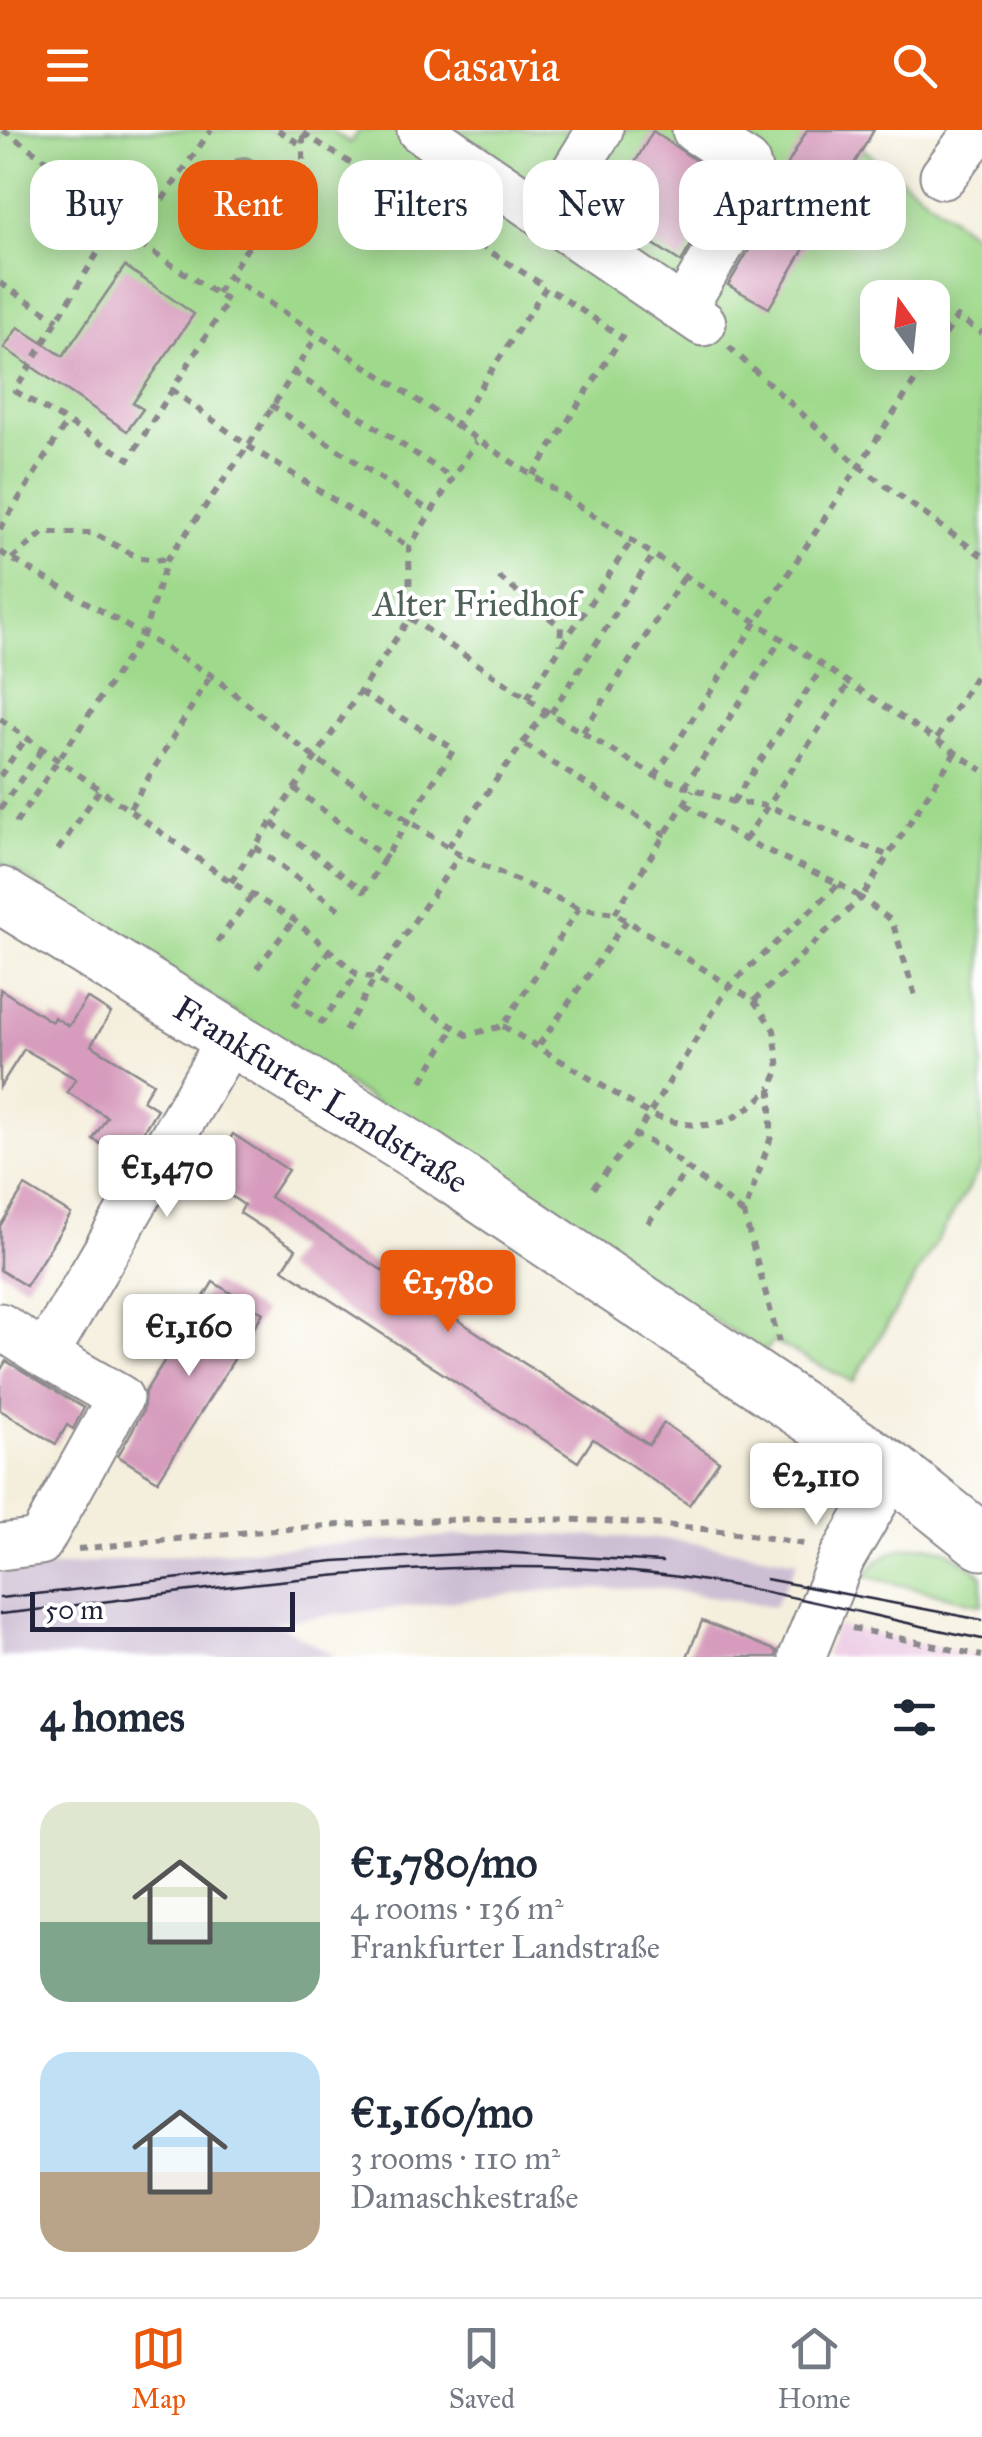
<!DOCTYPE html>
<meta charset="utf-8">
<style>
:root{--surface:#fff;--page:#f6f6f7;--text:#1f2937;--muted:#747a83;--line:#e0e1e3;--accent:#ea580c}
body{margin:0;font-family:"IM FELL Great Primer",serif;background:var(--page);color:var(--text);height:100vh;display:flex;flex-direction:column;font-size:38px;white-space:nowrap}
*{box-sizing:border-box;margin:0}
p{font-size:32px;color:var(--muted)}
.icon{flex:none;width:55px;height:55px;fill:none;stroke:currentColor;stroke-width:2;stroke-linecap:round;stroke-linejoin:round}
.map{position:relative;height:1527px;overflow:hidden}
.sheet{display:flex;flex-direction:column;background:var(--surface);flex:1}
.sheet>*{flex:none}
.banner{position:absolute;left:30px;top:30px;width:922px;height:90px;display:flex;gap:20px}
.needle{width:65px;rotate:345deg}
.controls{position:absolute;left:860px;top:150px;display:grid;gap:20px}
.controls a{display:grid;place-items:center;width:90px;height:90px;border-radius:20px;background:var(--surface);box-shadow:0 5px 25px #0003;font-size:50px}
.scale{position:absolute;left:30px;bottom:25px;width:265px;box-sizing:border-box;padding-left:10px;border:5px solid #22223b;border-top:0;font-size:28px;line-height:35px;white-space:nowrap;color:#22223b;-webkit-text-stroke:8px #fff;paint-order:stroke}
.price{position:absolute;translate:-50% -85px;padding:0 22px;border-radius:10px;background:#fff;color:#222;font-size:32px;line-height:65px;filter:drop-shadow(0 2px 5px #0008)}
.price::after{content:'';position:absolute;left:50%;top:60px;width:30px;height:22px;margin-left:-15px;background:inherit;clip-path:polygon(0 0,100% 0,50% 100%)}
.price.active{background:var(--accent);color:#fff}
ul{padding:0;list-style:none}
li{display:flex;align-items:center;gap:30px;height:250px;padding:0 40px}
li span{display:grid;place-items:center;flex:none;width:280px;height:200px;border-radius:30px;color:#555}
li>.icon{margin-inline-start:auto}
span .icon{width:120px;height:120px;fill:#fffc;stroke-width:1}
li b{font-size:42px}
h2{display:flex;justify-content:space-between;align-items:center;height:120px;padding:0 40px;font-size:42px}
.chip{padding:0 35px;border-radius:30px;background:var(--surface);box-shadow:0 5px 25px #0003;font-size:35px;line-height:90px}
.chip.active{background:var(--accent);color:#fff}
header{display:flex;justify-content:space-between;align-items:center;height:130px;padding:0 40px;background:var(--accent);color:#fff;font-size:45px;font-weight:600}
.menu{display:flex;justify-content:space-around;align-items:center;height:140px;border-top:2px solid var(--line);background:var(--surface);font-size:28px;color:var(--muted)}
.menu a{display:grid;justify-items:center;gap:5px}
.menu .active{color:var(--accent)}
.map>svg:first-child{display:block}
.built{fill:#eed0e7}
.industrial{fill:#ccbed3}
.green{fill:#9fd98b;stroke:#607e63;stroke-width:2.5;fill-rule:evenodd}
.building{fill:#d79cbd}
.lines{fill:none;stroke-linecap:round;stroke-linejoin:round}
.minor-casing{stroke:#8b888c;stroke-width:49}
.major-casing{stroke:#8b888c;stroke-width:59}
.path{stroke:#8b888c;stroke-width:6;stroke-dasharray:8 8;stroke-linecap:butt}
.minor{stroke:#fff;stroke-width:45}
.major{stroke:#fff;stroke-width:55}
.tram{stroke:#22223b;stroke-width:2.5}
.tree{fill:#99a193}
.labels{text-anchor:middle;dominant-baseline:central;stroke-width:8;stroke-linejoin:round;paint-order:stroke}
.park-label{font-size:35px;fill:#4e6257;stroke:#fff}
.street-label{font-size:35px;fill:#22223b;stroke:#fff}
</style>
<header><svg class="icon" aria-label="menu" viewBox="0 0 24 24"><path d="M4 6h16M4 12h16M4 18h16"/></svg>Casavia<svg class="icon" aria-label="search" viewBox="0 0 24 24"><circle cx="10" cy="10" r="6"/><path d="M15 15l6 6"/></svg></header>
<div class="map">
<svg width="982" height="1527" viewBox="0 0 982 1527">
<rect width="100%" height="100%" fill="#fff"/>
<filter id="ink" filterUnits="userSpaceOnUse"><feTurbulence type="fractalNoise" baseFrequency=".01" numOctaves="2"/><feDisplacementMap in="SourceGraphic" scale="20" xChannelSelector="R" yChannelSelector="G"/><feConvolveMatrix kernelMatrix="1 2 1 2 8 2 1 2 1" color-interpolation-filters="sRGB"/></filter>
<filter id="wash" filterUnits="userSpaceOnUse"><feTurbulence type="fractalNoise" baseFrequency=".0048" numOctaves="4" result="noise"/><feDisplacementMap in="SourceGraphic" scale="40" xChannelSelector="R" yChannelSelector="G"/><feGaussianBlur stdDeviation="2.25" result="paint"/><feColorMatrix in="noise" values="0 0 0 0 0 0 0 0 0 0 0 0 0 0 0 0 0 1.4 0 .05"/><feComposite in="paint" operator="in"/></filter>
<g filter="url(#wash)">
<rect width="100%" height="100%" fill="#f4efdd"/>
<polygon class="built" points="837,1496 982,1527 825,1527"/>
<polygon class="industrial" points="496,1403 670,1409 798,1431 774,1477 658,1458 550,1460 275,1492 336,1527 0,1527 0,1442 148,1427"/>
<g class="green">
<path d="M0 0H330L350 13 360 0H828L863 19 982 111V1035L853 1252 774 1212 764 1222 0 732ZM878 168H932V222H878Z"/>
<path d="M926 1416 947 1420 982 1445V1475L865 1446C881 1422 898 1417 926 1416Z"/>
</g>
<g id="blocks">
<g class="building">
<polygon points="807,0 874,0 769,178 728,155 777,73 779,50"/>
<polygon points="653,1 724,50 726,56 681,132 606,83"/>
<polygon points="125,136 194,184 133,273 143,279 127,301 4,218 18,197 63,226"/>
<polygon points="0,859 52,892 54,887 69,896 87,868 111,883 91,915 153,953 143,970 157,979 126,1030 93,1009 107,987 67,962 76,949 24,919 0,957"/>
<polygon points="233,1004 288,1040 270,1067 649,1315 664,1293 719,1331 689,1375 593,1309 578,1332 283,1139 296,1119 240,1083 244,1075 204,1048"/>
<polygon points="25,1056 71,1084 26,1156 0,1140 0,1096"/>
<polygon points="213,1152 263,1183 158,1351 118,1326 143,1281 145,1262"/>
<polygon points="6,1231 84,1278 73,1299 67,1295 56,1314 0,1280 0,1241"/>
<polygon points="702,1491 777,1521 776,1527 687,1527"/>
</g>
</g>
</g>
<g filter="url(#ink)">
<use href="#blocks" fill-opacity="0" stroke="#8b888c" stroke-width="2.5"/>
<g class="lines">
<defs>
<g id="minor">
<polyline points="420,0 703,193"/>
<polyline points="943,46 978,0"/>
<polyline points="546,87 600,0"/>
<polyline points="683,179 754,60 747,33 695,0"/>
<polyline points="0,1196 45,1225"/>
<polyline points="0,1417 40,1412 120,1268 45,1225 231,907"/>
<polyline points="802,1527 842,1428 893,1341"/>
</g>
<polyline id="major" points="0,765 423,1026 893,1341 982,1412"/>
</defs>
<use href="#minor" class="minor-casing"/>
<use href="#major" class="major-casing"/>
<g class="path">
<polyline points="3,0 142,97"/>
<polyline points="278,0 303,16"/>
<polyline points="303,3 546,157"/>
<polygon points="113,97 228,171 129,329 15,261"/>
<polyline points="135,109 211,0"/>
<polyline points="228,146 982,640"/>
<polyline points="0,153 58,190"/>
<polyline points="217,163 303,36 303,1"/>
<polyline points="729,217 859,336 982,426"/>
<polyline points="293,242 452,348"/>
<polyline points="171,259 248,316 409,417"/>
<polyline points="271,275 430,381"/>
<polyline points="454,298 546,157 622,207 531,348"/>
<polyline points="0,399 67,292"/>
<polyline points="0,422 211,545 316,629 460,725 579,778"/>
<polyline points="12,429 43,403 93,403 139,428 167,430"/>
<polyline points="499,447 561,497 560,515"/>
<polyline points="410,488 546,581 655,646 733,672 768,676 889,726"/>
<polyline points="527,568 630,413"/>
<polyline points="551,583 652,427"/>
<polyline points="0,589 231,752 294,790 357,844 375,848 467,905 503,896 579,778 615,783 754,871 774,900 779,939 771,957 771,1007 744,1084 779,1212"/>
<polyline points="583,602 685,446"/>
<polyline points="937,608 982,536"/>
<polyline points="525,615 666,705"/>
<polyline points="0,646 27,607"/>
<polyline points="655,646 957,187 982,203"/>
<polyline points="684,657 780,511"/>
<polyline points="294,658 387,729"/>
<polyline points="733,672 822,538"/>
<polyline points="685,674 745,710 839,754 730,855 636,1005 662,1018 744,1084"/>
<polyline points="130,678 211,545"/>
<polyline points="0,679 43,618"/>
<polyline points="16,693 144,503 167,430 248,316 316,207"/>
<polyline points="272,693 364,761 454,619 360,562"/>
<polyline points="745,710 848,555"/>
<polyline points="255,717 343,782"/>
<polyline points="448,717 546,581"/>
<polyline points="58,720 101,658"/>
<polyline points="231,752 410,488 409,417 476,312"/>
<polyline points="839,754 861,768 956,621"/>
<polyline points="615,783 693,660"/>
<polyline points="217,812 255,762"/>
<polyline points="330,819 293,871 322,892 357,844"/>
<polyline points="257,838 294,790"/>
<polyline points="754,871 861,768 892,791 917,872"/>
<path d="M503 896 651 985C705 1003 732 999 771 957"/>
<polyline points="345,901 375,848 460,725"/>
<polyline points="539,915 627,790"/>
<polyline points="422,951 454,898"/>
<polyline points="593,1058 636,1005"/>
<polyline points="648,1093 688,1039"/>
<path d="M78 1419C321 1394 566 1368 808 1415"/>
<polyline points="852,1498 982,1526"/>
</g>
<use href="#minor" class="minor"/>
<use href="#major" class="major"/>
<g class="tram">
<polyline points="766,1449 982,1490"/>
<polyline points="0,1468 334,1431 497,1422 662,1432"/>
<path d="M0 1484C208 1461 423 1423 633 1442 751 1452 866 1486 982 1509"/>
</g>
</g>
<circle class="tree" cx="244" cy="40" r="14"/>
</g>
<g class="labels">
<g class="park-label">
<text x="476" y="474">Alter Friedhof</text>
</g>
<g class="street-label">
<text transform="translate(321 965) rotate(32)">Frankfurter Landstraße</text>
</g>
</g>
</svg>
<div class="controls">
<a><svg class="needle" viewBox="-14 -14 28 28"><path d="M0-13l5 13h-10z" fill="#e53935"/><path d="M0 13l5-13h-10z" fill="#747a83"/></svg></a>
</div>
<div class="scale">50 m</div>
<b class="price" style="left:167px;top:1090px">€1,470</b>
<b class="price active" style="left:448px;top:1205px">€1,780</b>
<b class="price" style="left:189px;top:1249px">€1,160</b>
<b class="price" style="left:816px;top:1398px">€2,110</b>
<div class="banner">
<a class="chip">Buy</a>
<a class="chip active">Rent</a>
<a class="chip">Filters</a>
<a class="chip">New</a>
<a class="chip">Apartment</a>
</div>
</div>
<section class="sheet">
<h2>4 homes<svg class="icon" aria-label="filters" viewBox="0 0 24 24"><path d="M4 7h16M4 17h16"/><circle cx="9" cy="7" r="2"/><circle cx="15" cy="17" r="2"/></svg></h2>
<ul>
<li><span style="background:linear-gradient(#dfe7d0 60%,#7fa58c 0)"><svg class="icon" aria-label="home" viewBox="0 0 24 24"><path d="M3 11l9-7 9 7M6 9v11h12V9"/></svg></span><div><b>€1,780/mo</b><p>4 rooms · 136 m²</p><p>Frankfurter Landstraße</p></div></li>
<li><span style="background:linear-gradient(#bfe0f5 60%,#b9a48a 0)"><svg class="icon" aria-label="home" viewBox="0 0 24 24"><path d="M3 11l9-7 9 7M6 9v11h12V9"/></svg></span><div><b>€1,160/mo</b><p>3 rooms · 110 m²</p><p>Damaschkestraße</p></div></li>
</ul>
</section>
<nav class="menu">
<a class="active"><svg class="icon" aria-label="map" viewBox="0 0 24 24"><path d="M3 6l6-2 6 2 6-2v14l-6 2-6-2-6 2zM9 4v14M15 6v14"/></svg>Map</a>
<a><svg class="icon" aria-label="saved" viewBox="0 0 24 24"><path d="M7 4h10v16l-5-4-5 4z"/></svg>Saved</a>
<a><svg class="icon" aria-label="home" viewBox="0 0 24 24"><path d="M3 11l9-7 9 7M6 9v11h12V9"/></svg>Home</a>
</nav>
